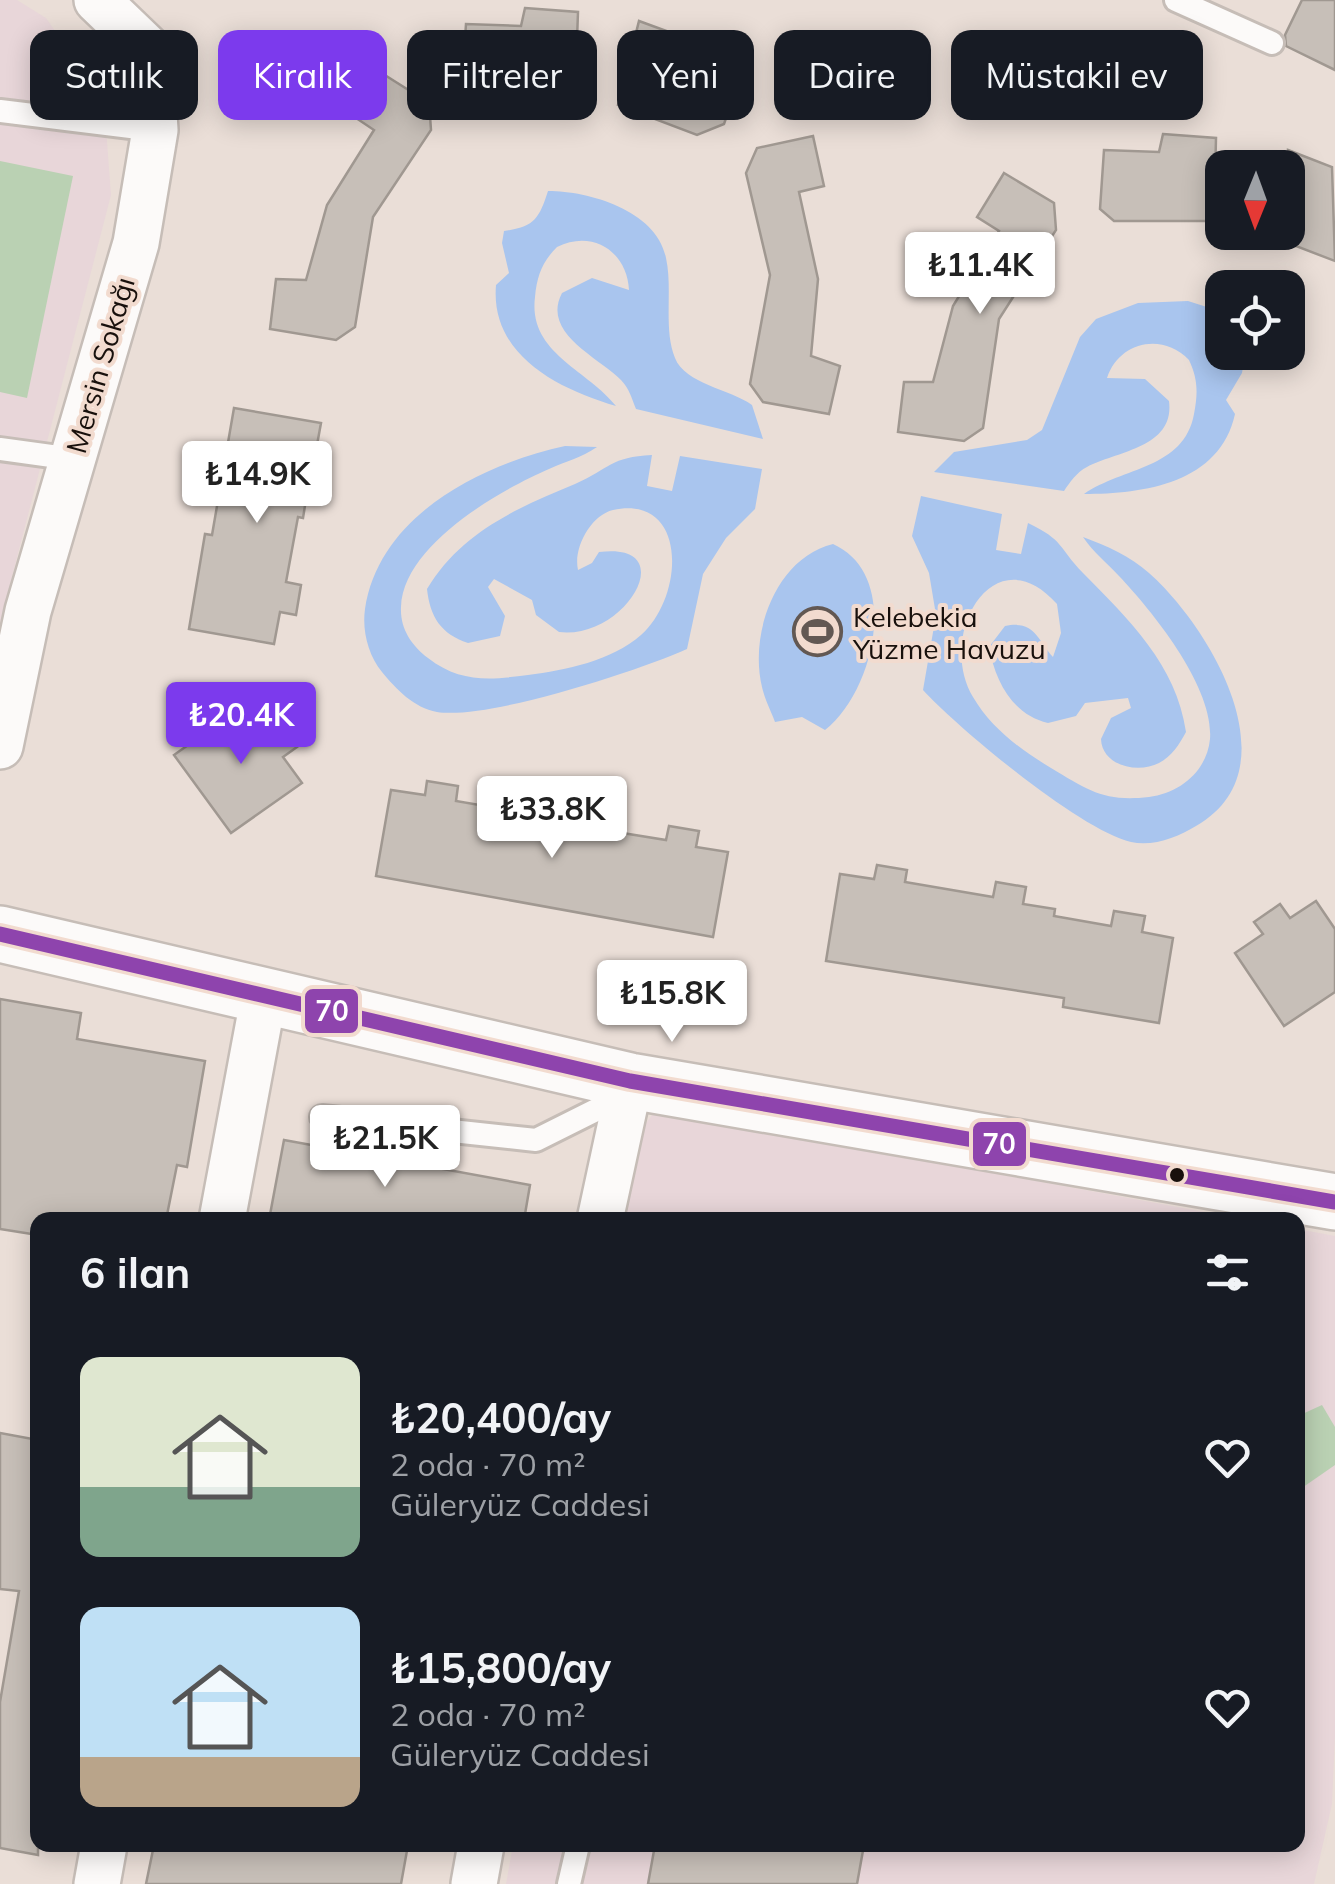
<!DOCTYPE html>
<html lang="tr">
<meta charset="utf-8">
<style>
:root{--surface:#171b24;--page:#242831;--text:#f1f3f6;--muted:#9ea1a6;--accent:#7c3aed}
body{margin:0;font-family:Mulish,sans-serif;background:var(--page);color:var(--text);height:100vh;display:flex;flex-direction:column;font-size:38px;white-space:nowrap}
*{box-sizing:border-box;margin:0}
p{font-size:32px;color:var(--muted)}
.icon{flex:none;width:55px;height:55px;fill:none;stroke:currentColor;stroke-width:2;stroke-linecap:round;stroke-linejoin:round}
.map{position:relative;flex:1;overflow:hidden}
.panel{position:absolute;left:30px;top:1212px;width:1275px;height:640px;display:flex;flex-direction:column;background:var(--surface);border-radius:20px;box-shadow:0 5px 25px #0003}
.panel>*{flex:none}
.top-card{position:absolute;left:30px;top:30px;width:1275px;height:90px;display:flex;gap:20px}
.needle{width:65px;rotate:181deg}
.buttons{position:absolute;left:1205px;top:150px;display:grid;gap:20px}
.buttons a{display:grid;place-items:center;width:100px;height:100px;border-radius:20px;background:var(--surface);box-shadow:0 5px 25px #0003;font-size:50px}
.price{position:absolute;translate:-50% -85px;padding:0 22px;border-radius:10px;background:#fff;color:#222;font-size:32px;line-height:65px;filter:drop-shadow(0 2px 5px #0008)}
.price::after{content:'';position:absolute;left:50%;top:60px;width:30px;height:22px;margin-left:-15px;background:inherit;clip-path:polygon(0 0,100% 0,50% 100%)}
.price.current{background:var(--accent);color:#fff}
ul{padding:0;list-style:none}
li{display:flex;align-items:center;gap:30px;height:250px;padding:0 50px}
li span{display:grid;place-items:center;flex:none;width:280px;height:200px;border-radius:20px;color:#555}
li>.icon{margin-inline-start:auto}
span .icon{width:120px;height:120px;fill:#fffc;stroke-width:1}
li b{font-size:42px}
h2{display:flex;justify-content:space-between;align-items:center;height:120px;padding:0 50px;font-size:42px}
.chip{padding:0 35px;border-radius:20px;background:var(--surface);box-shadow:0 5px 25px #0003;font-size:35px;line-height:90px}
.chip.current{background:var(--accent);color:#fff}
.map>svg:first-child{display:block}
.education{fill:#e8d6d9}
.green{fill:#bad1b3}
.water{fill:#a9c5ee}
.building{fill:#c7bfb8;stroke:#a09891;stroke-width:2.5}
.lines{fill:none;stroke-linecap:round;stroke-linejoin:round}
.service-casing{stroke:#c6bdb7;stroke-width:28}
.minor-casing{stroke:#c6bdb7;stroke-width:50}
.tertiary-casing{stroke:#c6bdb7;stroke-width:60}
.service{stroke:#fcfaf9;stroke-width:22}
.minor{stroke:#fcfaf9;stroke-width:45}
.tertiary{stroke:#fcfaf9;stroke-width:55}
.bus-1-casing{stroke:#f2dbcf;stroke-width:22}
.bus-1{stroke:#8e44ad;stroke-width:15}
.bus-dot{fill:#18100c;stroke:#f2dbcf;stroke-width:4}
.labels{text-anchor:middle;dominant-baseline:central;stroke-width:8;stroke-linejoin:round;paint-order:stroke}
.street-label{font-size:28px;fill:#18100c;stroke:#f2dbcf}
.poi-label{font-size:28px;fill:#18100c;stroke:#f2dbcf;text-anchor:start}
.line-badge{stroke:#f2dbcf;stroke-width:4}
.badge-label{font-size:28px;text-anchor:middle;font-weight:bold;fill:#fff}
</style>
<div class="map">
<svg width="1335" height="1884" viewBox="0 0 1335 1884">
<rect width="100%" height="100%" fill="#eaded7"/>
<g class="education">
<polygon points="0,0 17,0 46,18 104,101 111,195 0,623"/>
<polygon points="655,1111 1248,1220 621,1220 635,1138"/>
<polygon points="1298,1229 1335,1236 1335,1735 1332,1804 1314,1884 506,1884 513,1845 1298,1845"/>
</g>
<g class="green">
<polygon points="0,161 73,176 27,398 0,392"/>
<polygon points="1322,1405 1335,1427 1335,1465 1299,1490 1298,1416"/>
</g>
<g class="water">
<path d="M548 191C590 191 657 211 666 258 673 289 663 329 675 358 685 384 730 389 752 405L763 439 636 409C632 399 629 388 621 380 598 357 541 333 562 293L592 278 629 290C627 251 592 229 557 247 542 262 537 276 535 297 528 353 587 369 616 406 558 389 490 355 496 285L509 273 502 243 504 231C534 227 539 219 548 191Z"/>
<path d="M1188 301 1213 309C1215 344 1212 345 1244 361L1242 373 1226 400 1235 414C1220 483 1144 494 1084 494 1123 467 1184 469 1194 414 1198 393 1198 379 1189 360 1162 332 1119 342 1107 378L1145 379 1169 401C1175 448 1117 451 1087 467 1077 472 1070 482 1064 491L934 472 954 452 1027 440 1042 430 1080 337 1096 319 1138 303Z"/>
<path d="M565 446 597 447C581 458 566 461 549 469 498 491 403 546 401 607 400 628 411 645 428 658 460 683 490 680 528 675 566 670 611 661 641 635 685 596 688 494 613 510 591 515 573 548 578 570L592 563 599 552C683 541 626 640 559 632L536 615 532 600 494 579 488 587 505 616 500 636 468 643C441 634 430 617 427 589 461 532 517 508 575 484 611 468 610 457 652 455L647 486 672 491 680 456 762 469 755 509 726 538 703 574 687 649C638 671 488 720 437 712 414 708 396 689 382 672 368 655 362 630 365 609 379 515 482 464 565 446Z"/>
<path d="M921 496 1002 514 996 550 1021 554 1028 523C1065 541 1057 546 1083 573 1129 620 1176 664 1186 732 1179 745 1172 756 1159 763 1138 774 1102 766 1101 739L1111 718 1131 708 1128 698 1085 703 1076 716 1048 723C1012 715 995 680 989 647L1005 626C1035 620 1037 639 1053 657L1061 633 1057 604C994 533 936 635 973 697 991 728 1021 750 1051 768 1089 791 1105 802 1149 797 1180 793 1207 771 1210 739 1214 687 1153 612 1119 576 1106 562 1094 553 1083 537 1107 546 1130 556 1149 573 1209 626 1296 769 1196 826 1178 837 1153 847 1131 842 1080 830 960 730 923 690L936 615 929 573 912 536Z"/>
<path d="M833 544C902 575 874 692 825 730L802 717 775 722C771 711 765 700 762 687 749 633 776 558 833 544Z"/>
</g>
<g class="building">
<polygon points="1302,0 1335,0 1335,70 1286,46 1285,35"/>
<polygon points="525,8 578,12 575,96 476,95 462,83 466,24 521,26"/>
<polygon points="639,21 694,41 692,58 741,74 724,124 697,135 618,105"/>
<polygon points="380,72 429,103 431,130 373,217 355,327 336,340 270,329 276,279 306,280 327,205 374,130 353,116"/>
<polygon points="1163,134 1216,138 1214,221 1114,221 1100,209 1104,150 1159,152"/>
<polygon points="813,136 824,186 799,192 818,279 811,356 840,366 829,414 763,402 750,384 770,275 746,173 757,148"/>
<polygon points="1288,150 1332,167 1335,261 1288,243"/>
<polygon points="1004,173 1054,203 1056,230 999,319 983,428 964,441 898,432 904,382 933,382 953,306 999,231 977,217"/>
<polygon points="234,408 321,423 315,456 330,459 324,490 308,487 303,518 298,517 286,582 301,585 296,615 280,612 274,644 189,629 205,534 212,535"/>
<polygon points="246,704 267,731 278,723 297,747 283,757 302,783 231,833 174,755"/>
<polygon points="427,781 458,786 456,801 543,816 545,801 576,806 573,823 604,830 666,840 669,826 699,831 696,847 728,852 713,937 376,876 391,790 425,795"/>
<polygon points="877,865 907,870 905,882 993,897 996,882 1026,887 1023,904 1055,909 1054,916 1111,926 1114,911 1145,916 1142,932 1173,938 1159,1023 1063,1007 1064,998 826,961 840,874 874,879"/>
<polygon points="1316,901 1335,929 1335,992 1284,1026 1235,953 1263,934 1254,922 1280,904 1290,918"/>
<polygon points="0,999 81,1013 77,1039 205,1061 187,1167 177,1165 166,1220 38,1220 38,1235 0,1229"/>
<polygon points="284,1140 530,1185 524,1220 269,1220"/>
<polygon points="0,1433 38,1440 38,1855 0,1848 0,1702 19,1591 0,1589"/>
<polygon points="154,1845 408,1845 401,1884 146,1884"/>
<polygon points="655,1845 864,1845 857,1884 648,1884"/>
</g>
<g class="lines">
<defs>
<g id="service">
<polyline points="1176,0 1272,43"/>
<polyline points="0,111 155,130"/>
<polyline points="0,449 73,459"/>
<polyline points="322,1117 536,1140 624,1096"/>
<polyline points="569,1884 578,1845"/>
</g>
<g id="minor">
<polyline points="0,746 28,611 136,243 155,130 150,51 97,0"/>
<polyline points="222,1220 264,995"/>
<polyline points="600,1220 630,1081"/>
<polyline points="97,1884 104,1845"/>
<polyline points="474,1884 481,1845"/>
</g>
<polyline id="tertiary" points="0,934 630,1081 1335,1202"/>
</defs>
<use href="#service" class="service-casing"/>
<use href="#minor" class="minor-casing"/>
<use href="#tertiary" class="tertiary-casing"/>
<use href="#service" class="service"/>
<use href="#minor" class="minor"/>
<use href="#tertiary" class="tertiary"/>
<defs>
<polyline id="bus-1" points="0,934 630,1081 1335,1202"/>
</defs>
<use href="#bus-1" class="bus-1-casing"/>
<use href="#bus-1" class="bus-1"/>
</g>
<defs>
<symbol id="stadium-ring" viewBox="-11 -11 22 22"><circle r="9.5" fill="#f2dbcf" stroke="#625853" stroke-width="1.5"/><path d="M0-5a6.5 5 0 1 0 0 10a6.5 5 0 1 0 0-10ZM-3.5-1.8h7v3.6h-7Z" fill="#625853"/></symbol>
</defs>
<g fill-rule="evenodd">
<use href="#stadium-ring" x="790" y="604" width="55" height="55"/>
</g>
<circle class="bus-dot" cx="1177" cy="1175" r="9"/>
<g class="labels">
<g class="street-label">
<text transform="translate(100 365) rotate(-74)">Mersin Sokağı</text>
</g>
<g class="poi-label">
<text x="853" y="616">Kelebekia<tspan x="853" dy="32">Yüzme Havuzu</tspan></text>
</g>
</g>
<g class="line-badge">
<rect x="303" y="987" width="57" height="48" rx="10" fill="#8e44ad"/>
<rect x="971" y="1120" width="57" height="48" rx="10" fill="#8e44ad"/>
</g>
<g class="badge-label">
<text x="332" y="1021">70</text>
<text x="999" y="1154">70</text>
</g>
</svg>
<div class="buttons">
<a><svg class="needle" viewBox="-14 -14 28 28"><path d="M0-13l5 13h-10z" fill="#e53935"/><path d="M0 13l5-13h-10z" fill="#9ea1a6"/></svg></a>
<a><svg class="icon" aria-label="locate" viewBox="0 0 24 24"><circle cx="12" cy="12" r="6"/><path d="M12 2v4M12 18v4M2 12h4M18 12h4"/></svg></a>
</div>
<b class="price" style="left:980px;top:317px">₺11.4K</b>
<b class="price" style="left:257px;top:526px">₺14.9K</b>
<b class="price current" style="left:241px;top:767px">₺20.4K</b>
<b class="price" style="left:552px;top:861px">₺33.8K</b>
<b class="price" style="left:672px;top:1045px">₺15.8K</b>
<b class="price" style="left:385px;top:1190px">₺21.5K</b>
<div class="top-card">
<a class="chip">Satılık</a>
<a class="chip current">Kiralık</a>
<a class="chip">Filtreler</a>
<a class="chip">Yeni</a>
<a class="chip">Daire</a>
<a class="chip">Müstakil ev</a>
</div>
<section class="panel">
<h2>6 ilan<svg class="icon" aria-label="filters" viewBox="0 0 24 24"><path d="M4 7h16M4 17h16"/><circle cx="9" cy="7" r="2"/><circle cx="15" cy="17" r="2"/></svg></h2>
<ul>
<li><span style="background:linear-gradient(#dfe7d0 65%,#7fa58c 0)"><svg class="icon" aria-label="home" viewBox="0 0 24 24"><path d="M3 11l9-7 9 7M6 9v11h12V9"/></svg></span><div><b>₺20,400/ay</b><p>2 oda · 70 m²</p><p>Güleryüz Caddesi</p></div><svg class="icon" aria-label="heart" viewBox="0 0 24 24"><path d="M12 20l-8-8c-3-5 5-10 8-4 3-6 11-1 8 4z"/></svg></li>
<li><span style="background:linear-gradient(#bfe0f5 75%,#b9a48a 0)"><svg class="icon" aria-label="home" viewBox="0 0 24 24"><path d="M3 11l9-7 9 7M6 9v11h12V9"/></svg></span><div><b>₺15,800/ay</b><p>2 oda · 70 m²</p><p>Güleryüz Caddesi</p></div><svg class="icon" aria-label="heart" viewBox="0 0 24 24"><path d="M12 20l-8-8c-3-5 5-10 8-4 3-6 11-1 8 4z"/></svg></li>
</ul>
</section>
</div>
